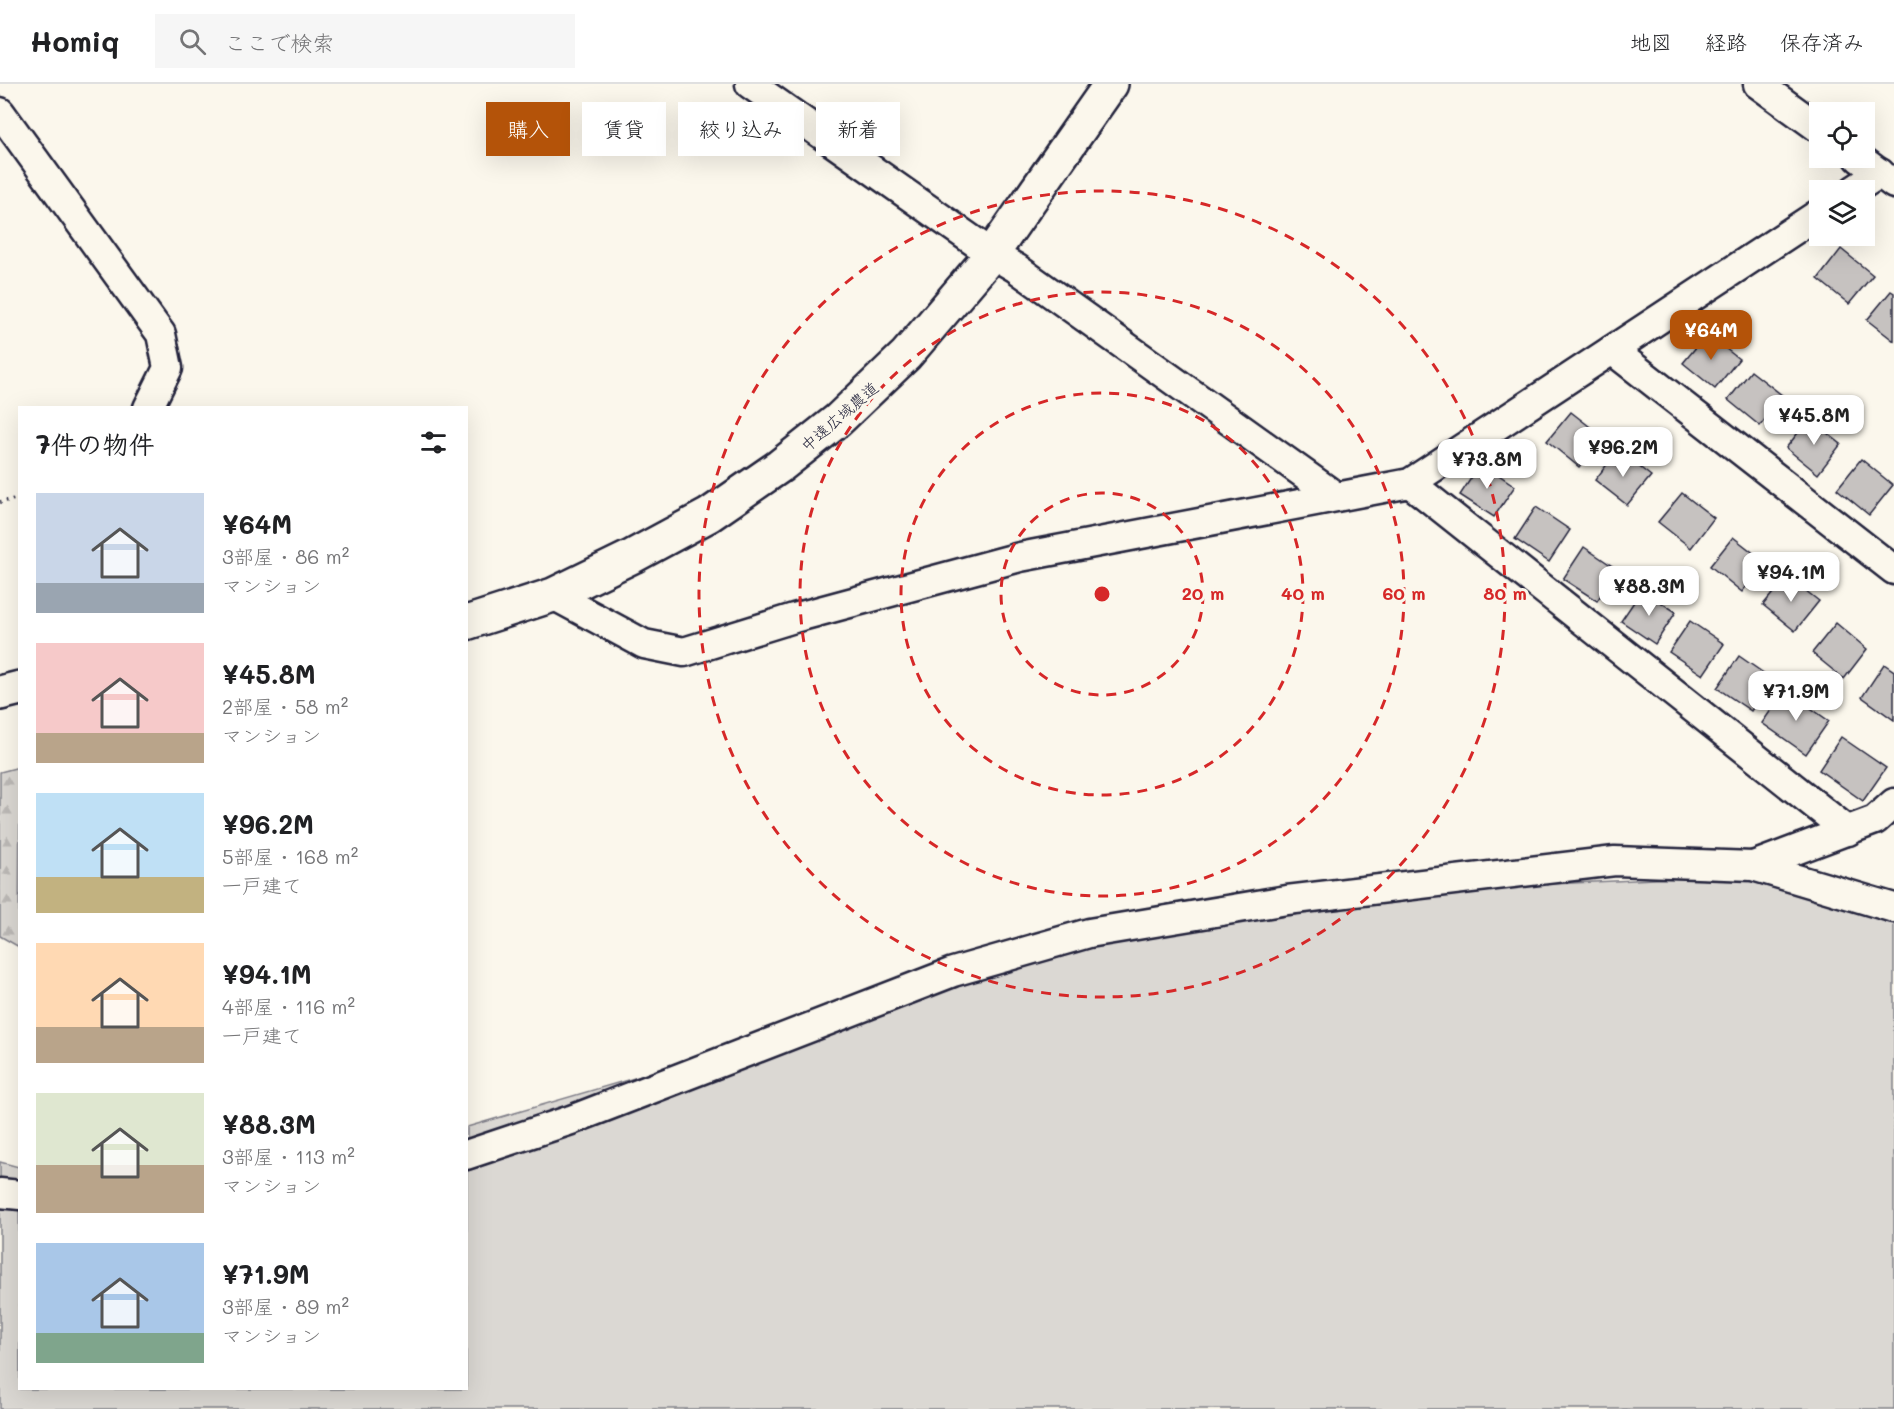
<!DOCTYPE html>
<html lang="ja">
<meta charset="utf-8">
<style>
:root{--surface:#fff;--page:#f6f6f6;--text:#202124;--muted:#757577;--line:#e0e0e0;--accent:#b45309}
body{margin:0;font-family:Mali,"Klee One",sans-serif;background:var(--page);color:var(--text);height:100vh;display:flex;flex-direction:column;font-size:22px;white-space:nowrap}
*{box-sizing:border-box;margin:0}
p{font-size:20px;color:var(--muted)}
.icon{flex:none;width:33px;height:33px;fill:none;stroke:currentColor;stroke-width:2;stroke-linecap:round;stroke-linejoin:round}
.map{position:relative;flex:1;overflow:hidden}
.sheet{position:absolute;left:18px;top:322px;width:450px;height:984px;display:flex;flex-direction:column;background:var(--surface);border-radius:0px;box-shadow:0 6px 24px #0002}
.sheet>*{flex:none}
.hud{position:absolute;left:486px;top:18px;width:570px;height:54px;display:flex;gap:12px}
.buttons{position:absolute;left:1809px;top:18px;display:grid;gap:12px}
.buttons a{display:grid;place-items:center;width:66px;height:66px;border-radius:0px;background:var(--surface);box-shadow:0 6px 24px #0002;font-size:30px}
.price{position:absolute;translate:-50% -51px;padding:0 14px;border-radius:12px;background:#fff;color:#222;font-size:20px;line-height:39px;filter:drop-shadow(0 2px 3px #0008)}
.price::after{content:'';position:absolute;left:50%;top:36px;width:18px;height:14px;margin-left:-9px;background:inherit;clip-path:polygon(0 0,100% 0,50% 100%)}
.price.on{background:var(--accent);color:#fff}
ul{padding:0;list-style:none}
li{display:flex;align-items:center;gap:18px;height:150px;padding:0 18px}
li span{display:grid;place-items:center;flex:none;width:168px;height:120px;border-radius:0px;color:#555}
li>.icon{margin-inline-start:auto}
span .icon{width:72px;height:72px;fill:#fffc;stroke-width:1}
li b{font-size:26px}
h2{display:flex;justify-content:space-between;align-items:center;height:72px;padding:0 18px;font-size:26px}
.pill{padding:0 21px;border-radius:0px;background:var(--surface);box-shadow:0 6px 24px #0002;font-size:21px;line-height:54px}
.pill.on{background:var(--accent);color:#fff}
header{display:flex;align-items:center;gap:36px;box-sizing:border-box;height:84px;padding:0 30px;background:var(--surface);border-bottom:2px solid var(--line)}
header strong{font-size:28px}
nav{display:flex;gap:33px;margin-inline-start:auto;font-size:21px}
.search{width:420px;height:54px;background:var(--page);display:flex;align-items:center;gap:15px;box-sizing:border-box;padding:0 21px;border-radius:0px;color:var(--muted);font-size:22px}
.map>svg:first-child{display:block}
.grass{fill:#dbd8d3;stroke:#7e7d87;stroke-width:1.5}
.forest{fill:url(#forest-firs);stroke:#7e7d87;stroke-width:1.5}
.building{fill:#c6c2c0;stroke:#22223b;stroke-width:1.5}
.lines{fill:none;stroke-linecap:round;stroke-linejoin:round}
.minor-casing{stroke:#22223b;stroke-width:33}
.tertiary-casing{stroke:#22223b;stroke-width:38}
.path{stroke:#22223b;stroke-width:4;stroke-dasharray:1.5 4.5;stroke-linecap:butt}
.minor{stroke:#fbf7ec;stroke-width:28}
.tertiary{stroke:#fbf7ec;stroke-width:33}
.ring{fill:none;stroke:#d62828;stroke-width:3;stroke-dasharray:10 8}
.labels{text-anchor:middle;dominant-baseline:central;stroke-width:6;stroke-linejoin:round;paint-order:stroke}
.street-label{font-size:16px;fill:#22223b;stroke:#fbf7ec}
.centre{fill:#d62828;stroke:#fbf7ec;stroke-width:3}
.ring-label{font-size:18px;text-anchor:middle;font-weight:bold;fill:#d62828;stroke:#fbf7ec;stroke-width:6;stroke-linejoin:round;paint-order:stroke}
</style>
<header>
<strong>Homiq</strong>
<div class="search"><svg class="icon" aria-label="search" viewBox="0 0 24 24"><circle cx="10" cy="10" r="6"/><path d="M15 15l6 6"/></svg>ここで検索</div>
<nav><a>地図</a><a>経路</a><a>保存済み</a></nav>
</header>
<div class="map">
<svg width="1894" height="1325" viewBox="0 0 1894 1325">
<defs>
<pattern id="forest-firs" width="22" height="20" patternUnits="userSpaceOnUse" patternTransform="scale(1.5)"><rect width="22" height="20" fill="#dbd8d3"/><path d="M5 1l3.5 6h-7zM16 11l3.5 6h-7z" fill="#bcb9b6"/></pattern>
</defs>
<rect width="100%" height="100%" fill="#fbf7ec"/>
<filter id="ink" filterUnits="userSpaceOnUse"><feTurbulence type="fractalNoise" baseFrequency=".0167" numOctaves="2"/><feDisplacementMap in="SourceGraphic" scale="12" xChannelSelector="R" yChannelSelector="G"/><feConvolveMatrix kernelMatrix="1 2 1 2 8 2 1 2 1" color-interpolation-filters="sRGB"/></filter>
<g filter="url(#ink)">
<polygon class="grass" points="1777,789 1894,830 1894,1325 0,1325 0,1078 19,1083 20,1305 466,1305 467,1043 822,939 1066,855 1329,811"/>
<polygon class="forest" points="19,683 20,683 19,863 0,852 0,688"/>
<g class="building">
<polygon points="1841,165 1873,191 1849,220 1818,195"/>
<polygon points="1891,207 1894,209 1894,257 1867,236"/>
<polygon points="1707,250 1739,275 1715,305 1683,279"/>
<polygon points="1751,287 1783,312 1760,342 1728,316"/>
<polygon points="1571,328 1603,353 1579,383 1547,357"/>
<polygon points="1809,335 1841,360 1818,390 1786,364"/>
<polygon points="1618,366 1651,392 1627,421 1595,396"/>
<polygon points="1861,375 1893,401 1869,431 1837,405"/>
<polygon points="1481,379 1515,402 1494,433 1460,411"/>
<polygon points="1682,409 1714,434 1691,464 1658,438"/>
<polygon points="1536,423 1570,446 1549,478 1515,455"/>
<polygon points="1733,453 1765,478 1742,508 1710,482"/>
<polygon points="1584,463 1618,486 1597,517 1563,495"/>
<polygon points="1787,492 1819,517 1795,547 1763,521"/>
<polygon points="1642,506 1676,528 1655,560 1621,537"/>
<polygon points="1690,537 1724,560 1703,591 1669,568"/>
<polygon points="1836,539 1867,565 1844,595 1812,569"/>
<polygon points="1739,572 1772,595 1751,627 1717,604"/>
<polygon points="1884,580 1894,587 1894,636 1862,613"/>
<polygon points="1785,606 1829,637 1806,670 1762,639"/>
<polygon points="1841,653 1886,684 1863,717 1819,686"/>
</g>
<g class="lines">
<defs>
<g id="minor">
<polyline points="750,0 992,170 1016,184 1335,412"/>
<polyline points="1758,0 1820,45"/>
<polyline points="0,28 161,250 168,284 148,324"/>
<polyline points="1859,74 1894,100"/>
<polyline points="1854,106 1880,89"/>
<polyline points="1612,266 1894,486"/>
<polyline points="1410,399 1848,747"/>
<polyline points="553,511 644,560 684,568 794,534 1020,473 1410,399 1820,129"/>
<polyline points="1753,782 1875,736 1894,719"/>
<polyline points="466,1071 571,1036 953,888 1089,849 1287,816 1615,777 1753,782 1894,824"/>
<polyline points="0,1109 20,1111"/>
</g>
<g id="tertiary">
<polyline points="466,539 553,511 633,472 709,431 780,382 838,336 906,271 992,170 1111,0"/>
<polyline points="0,609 20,604"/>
</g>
</defs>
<use href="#minor" class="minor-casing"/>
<use href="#tertiary" class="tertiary-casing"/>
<polyline class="path" points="0,418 20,414"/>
<use href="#minor" class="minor"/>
<use href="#tertiary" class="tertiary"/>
</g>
</g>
<g class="ring">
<circle cx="1102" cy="510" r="101"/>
<circle cx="1102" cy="510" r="201"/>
<circle cx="1102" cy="510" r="302"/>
<circle cx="1102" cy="510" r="403"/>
</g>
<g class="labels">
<g class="street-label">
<text transform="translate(839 332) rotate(-41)">中遠広域農道</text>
</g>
</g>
<circle cx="1102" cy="510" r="9" class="centre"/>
<g class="ring-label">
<text x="1203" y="516">20 m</text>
<text x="1303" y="516">40 m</text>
<text x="1404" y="516">60 m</text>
<text x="1505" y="516">80 m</text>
</g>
</svg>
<div class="buttons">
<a><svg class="icon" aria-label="locate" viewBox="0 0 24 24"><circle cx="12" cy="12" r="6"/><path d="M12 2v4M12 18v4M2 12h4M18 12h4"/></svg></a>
<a><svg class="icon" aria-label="layers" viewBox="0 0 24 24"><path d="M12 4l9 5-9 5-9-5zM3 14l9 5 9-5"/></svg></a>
</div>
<b class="price on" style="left:1711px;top:277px">¥64M</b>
<b class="price" style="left:1814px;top:362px">¥45.8M</b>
<b class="price" style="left:1623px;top:394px">¥96.2M</b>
<b class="price" style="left:1487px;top:406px">¥73.8M</b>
<b class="price" style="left:1791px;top:519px">¥94.1M</b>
<b class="price" style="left:1649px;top:533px">¥88.3M</b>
<b class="price" style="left:1796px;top:638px">¥71.9M</b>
<div class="hud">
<a class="pill on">購入</a>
<a class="pill">賃貸</a>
<a class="pill">絞り込み</a>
<a class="pill">新着</a>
</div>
<section class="sheet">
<h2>7件の物件<svg class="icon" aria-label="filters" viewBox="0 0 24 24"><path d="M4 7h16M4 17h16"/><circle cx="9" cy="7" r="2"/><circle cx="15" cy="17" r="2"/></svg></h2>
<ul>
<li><span style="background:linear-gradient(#c9d6e8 75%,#9aa5b1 0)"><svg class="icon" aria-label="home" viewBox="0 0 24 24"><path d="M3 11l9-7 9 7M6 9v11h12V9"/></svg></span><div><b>¥64M</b><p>3部屋 · 86 m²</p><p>マンション</p></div></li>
<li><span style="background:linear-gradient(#f6c9c9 75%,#b9a48a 0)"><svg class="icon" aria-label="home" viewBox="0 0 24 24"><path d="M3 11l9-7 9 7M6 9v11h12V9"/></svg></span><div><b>¥45.8M</b><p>2部屋 · 58 m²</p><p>マンション</p></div></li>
<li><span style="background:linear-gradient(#bfe0f5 70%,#c2b280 0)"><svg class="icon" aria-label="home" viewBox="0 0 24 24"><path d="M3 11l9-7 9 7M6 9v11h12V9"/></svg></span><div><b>¥96.2M</b><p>5部屋 · 168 m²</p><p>一戸建て</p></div></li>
<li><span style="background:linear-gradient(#ffd9b3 70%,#b9a48a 0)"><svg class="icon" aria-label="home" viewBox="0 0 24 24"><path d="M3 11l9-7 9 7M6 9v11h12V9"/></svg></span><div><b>¥94.1M</b><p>4部屋 · 116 m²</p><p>一戸建て</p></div></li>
<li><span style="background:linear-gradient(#dfe7d0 60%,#b9a48a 0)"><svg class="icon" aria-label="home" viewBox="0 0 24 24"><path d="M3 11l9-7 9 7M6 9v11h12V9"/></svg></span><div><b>¥88.3M</b><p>3部屋 · 113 m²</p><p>マンション</p></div></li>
<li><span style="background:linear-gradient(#a9c7e8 75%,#7fa58c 0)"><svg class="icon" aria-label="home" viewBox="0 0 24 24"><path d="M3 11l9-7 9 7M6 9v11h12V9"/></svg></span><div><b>¥71.9M</b><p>3部屋 · 89 m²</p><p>マンション</p></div></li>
</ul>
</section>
</div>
